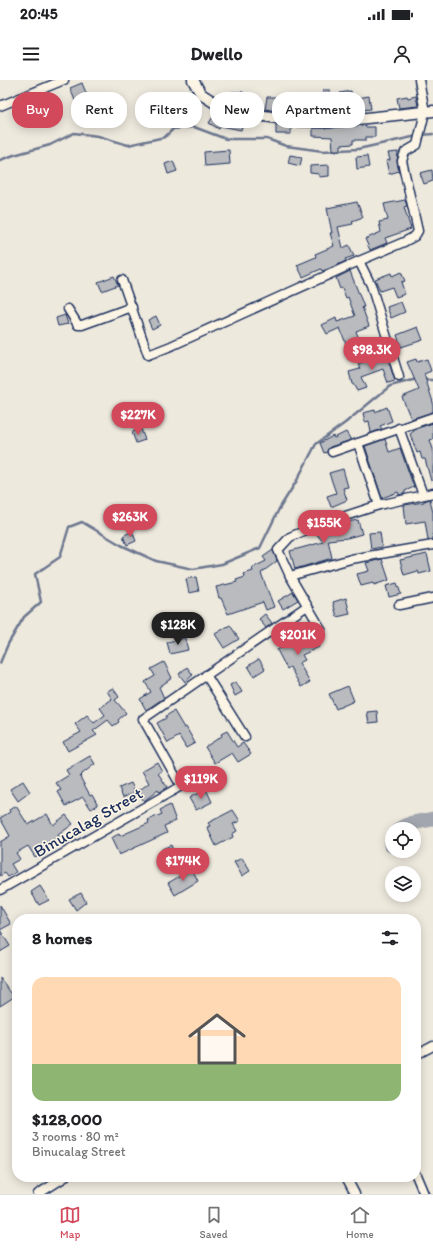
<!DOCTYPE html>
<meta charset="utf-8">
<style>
:root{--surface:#fff;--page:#f6f6f6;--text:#202124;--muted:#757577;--line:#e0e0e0;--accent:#d1495b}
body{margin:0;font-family:Itim,sans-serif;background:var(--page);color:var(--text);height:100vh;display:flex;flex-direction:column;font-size:15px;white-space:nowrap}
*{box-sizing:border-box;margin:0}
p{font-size:13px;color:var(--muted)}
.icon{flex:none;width:22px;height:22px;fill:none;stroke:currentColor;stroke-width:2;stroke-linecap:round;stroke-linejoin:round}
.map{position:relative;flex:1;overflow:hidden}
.side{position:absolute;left:12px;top:834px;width:409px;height:268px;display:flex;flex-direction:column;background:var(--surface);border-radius:16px;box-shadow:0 2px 10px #0003}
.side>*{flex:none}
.top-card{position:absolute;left:12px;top:12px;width:409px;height:36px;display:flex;gap:8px}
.controls{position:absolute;left:385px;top:742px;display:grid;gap:8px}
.controls a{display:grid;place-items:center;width:36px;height:36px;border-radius:50%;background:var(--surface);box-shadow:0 2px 10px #0003;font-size:20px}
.price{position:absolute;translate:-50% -34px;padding:0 9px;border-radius:14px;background:var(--accent);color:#fff;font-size:13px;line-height:26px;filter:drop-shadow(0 1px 2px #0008)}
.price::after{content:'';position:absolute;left:50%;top:24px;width:12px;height:9px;margin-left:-6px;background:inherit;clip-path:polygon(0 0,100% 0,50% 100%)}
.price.current{background:#222;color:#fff}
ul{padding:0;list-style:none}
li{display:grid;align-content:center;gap:8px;height:212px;padding:0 20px}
li span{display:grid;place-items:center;height:124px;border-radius:12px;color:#555}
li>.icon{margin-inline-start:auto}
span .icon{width:72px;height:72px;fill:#fffc;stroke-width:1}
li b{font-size:17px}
h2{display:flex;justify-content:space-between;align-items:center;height:48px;padding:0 20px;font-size:17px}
.pill{padding:0 14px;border-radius:16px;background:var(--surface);box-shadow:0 2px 10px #0003;font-size:14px;line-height:36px}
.pill.current{background:var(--accent);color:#fff}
.status{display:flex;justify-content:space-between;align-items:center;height:28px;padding:0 20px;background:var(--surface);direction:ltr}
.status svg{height:11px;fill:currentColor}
header{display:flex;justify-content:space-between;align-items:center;height:52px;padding:0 20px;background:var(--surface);font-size:18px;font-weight:700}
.tab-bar{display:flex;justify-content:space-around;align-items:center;height:56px;border-top:1px solid var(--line);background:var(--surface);font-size:11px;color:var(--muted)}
.tab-bar a{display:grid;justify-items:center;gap:2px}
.tab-bar .current{color:var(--accent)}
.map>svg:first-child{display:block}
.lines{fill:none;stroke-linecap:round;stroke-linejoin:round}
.stream{stroke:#6c778f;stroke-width:2.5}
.river{stroke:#a2a7af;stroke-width:15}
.building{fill:#babbbe;stroke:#1b2f5e}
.minor-casing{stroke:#1b2f5e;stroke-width:11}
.tertiary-casing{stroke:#1b2f5e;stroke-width:13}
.minor{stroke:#fcf5e5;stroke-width:8}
.tertiary{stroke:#fcf5e5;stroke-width:10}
.labels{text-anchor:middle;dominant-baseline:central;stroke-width:3;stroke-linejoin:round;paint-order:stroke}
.street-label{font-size:17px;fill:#1b2f5e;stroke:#fcf5e5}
</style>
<div class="status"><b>20:45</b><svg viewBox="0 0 49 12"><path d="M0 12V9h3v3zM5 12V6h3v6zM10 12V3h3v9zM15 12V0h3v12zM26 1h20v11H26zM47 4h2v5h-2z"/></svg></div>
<header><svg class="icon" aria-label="menu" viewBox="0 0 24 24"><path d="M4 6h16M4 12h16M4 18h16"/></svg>Dwello<svg class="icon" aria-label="person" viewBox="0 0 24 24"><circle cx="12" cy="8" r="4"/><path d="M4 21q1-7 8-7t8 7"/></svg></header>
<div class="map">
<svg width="433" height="1114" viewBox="0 0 433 1114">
<rect width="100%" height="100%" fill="#eee9dd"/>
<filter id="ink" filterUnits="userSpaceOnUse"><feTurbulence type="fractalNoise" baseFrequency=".025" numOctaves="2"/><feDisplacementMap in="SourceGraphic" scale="8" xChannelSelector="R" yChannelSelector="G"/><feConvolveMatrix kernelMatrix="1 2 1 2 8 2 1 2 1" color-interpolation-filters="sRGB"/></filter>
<g filter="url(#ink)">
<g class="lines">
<g class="stream">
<polyline points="422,55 433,54"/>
<polyline points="0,80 14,75 50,65 74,53 98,56 128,65 165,57 173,49 194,47 226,59 267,59 286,66 323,71 358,69 417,56"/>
<polyline points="424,300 433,300"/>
<polyline points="0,583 8,564 24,537 41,522 35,494 60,477 69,447 82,442 121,465 156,481 193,489 222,484 260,468 279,429 296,402 316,364 345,343 390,306 417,299"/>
</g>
<g class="river">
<polyline points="400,749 412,743 433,739"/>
<polyline points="391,765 392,763"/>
</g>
</g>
<g class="building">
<polygon points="82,3 90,23 78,28 70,8"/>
<polygon points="323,10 330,10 330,32 314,32 314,19 323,18"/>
<polygon points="351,11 352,19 369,16 371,29 361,30 361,27 343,30 340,13"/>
<polygon points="232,12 243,12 243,26 232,24"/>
<polygon points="407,16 408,18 416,16 418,26 399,28 397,18"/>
<polygon points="267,17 292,17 292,34 265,29"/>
<polygon points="216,32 225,36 244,39 241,50 221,46 219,49 209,43"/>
<polygon points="276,44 291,47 291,54 276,54"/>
<polygon points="365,45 365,47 375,47 375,57 366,57 366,60 353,60 353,64 341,65 341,70 333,70 332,57 313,56 313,48 330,48"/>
<polygon points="229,70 230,84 205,86 204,72"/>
<polygon points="398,72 397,82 399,91 389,94 386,81 390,80 388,73"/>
<polygon points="290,75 302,77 300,86 288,83"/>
<polygon points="367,76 369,87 357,89 356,77"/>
<polygon points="173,81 177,91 168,94 165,84"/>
<polygon points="329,85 329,96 319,97 319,94 310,93 310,86"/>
<polygon points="432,90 433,101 424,104 420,93"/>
<polygon points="405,120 407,126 404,127 411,149 385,158 387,163 370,170 365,159 381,152 379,142 388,140 384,124"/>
<polygon points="357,122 363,137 352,141 353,144 338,147 343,168 349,165 354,176 345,179 346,181 328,189 322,191 321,189 303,197 297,185 316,177 315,174 334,166 330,153 332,153 327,128"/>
<polygon points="350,191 364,227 362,227 369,246 356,251 359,259 346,264 340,248 327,254 322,245 336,238 337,242 355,236 348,217 346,218 342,208 340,209 336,198"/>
<polygon points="401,192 405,201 401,202 405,214 396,217 392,207 380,211 375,199 391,193 392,196"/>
<polygon points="114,196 118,205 102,211 98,202"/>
<polygon points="401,222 405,232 391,238 387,227"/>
<polygon points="65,235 68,244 58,246 56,238"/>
<polygon points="156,236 160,245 152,249 148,240"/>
<polygon points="418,247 423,260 401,267 397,255"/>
<polygon points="386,273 395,301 388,303 383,289 361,297 366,308 357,311 353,304 352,304 349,292 360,289 358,284"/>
<polygon points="416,279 417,282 427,279 431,291 424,294 433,322 433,332 411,339 402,317 419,310 407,282"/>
<polygon points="387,327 392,341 380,346 382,349 371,353 369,341 365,342 363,333 375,330 375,332"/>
<polygon points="433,343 433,359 430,360 433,369 433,400 431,401 425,379 422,379 420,372 417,373 410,354 415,350 415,349"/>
<polygon points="141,349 145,360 136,363 132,352"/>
<polygon points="346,352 351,360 330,367 328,369 327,372 324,373 320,363 333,356 334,358"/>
<polygon points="385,359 389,372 400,368 414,407 405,411 405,413 399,415 398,412 382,418 365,366"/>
<polygon points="343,389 348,407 343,408 347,420 331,427 327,416 336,413 329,393"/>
<polygon points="430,419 433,433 433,460 428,460 425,441 406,444 404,425 424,422 424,421"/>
<polygon points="358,440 362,454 347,458 328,460 332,478 295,489 290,471 323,462 315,452 342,443"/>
<polygon points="132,451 136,461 127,465 123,456"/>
<polygon points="380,452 382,467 371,469 369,453"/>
<polygon points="273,470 277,481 261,493 274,527 266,530 263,522 228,534 221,518 219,518 216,507 237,502 236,500 245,497 244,494 253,491 252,488 266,481 263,477"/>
<polygon points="427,474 431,491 419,494 418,491 404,495 400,480"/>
<polygon points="382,479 389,500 374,505 373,503 361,506 357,494 369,491 366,483"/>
<polygon points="196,497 199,511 189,513 186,499"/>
<polygon points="397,503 401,514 389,517 386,506"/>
<polygon points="293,512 298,520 283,529 278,521"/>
<polygon points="346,518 350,534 337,537 333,522"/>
<polygon points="265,534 272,543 266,548 259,539"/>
<polygon points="230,545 239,559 224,568 215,554"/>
<polygon points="310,551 319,567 302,575 305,580 299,583 310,602 301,607 290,587 287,589 277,570 300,558 300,557"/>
<polygon points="185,558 188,570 170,574 167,562"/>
<polygon points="259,579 265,589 254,596 248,586"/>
<polygon points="164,582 172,598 159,607 164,618 146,630 140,619 151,612 145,602 155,596 151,589"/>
<polygon points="187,587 193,595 185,602 179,594"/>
<polygon points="236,602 242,612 235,616 230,605"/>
<polygon points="348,606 354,621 336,629 329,614"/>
<polygon points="113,608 119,617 115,620 126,633 118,640 119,642 113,646 108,640 93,651 97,655 68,671 63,662 81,652 75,644 87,635 94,643 105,635 100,628 112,619 107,611"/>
<polygon points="174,631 184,648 186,647 195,663 186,668 179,656 168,663 157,643 166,638 166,636"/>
<polygon points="377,631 378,642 369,643 367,632"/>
<polygon points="227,651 237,667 243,663 251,674 238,682 232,673 215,683 205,667 222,656 221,654"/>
<polygon points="90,676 95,684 82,694 82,695 80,697 90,715 92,714 98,725 91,729 83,717 66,726 58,712 61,710 56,703 69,695 66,690"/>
<polygon points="157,682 162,691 158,693 167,707 159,712 158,710 144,721 137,712 149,703 142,691"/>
<polygon points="23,701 30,712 18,721 10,709"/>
<polygon points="131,703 135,712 123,717 119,708"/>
<polygon points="206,709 212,722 196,730 189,718"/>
<polygon points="170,725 176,741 164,746 167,753 119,775 111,758 119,754 120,756 149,743 148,740 162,734 160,730"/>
<polygon points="16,726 28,745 47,734 53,745 66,735 73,744 58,755 60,759 41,770 43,772 35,777 28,766 16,773 20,779 11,784 16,792 8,797 5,793 0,796 0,762 10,756 0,738 10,732 9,730"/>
<polygon points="233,730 240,741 233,744 237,751 232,754 233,757 216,766 207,747 210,746 208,743"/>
<polygon points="171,765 175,776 167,780 162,769"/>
<polygon points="242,778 250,791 242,796 234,782"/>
<polygon points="192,789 198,801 175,815 168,803"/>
<polygon points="40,806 49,820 39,825 31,812"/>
<polygon points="81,813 86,822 76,830 69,819"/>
<polygon points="0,825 11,844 0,850 10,866 0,872"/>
<polygon points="0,898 14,917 0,926"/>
</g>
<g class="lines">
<defs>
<g id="minor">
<polyline points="0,26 64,0"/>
<polyline points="359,181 371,205 399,297"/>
<polyline points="122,200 148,275 171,266 359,181 404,162 415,156 418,151 402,81 405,72 417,65 425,32 419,0"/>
<polyline points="68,229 78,245 82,245 132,227"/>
<polyline points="399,348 423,415"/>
<polyline points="358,363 379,425"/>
<polyline points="332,372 433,337"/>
<polyline points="290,496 351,479 433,465"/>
<polyline points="399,525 433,518"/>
<polyline points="321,549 290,496 278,470 290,457 318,445 379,425 433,413"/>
<polyline points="206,595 245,657"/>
<polyline points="0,810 181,706 143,639 307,526"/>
<polyline points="416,975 433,966"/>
<polyline points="416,1095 424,1114"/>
<polyline points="346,1097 355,1114"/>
<polyline points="38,1114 65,1097"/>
</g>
<polyline id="tertiary" points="193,0 201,14 226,30 297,41 329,42 433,31"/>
</defs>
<use href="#minor" class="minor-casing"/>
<use href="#tertiary" class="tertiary-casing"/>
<use href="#minor" class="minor"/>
<use href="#tertiary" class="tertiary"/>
</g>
</g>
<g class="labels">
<g class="street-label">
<text transform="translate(88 742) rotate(-30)">Binucalag Street</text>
</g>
</g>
</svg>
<div class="controls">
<a><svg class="icon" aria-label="locate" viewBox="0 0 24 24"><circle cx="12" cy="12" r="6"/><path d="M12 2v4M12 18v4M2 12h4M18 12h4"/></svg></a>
<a><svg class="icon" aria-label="layers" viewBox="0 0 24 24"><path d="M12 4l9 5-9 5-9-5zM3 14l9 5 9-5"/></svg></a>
</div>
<b class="price" style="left:372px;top:291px">$98.3K</b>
<b class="price" style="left:138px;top:356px">$227K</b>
<b class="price" style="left:130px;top:458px">$263K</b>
<b class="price" style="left:324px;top:464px">$155K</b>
<b class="price current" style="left:178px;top:566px">$128K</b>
<b class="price" style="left:298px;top:576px">$201K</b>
<b class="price" style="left:201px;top:720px">$119K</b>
<b class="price" style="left:183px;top:802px">$174K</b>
<div class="top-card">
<a class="pill current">Buy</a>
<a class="pill">Rent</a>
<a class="pill">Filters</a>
<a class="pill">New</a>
<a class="pill">Apartment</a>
</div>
<section class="side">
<h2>8 homes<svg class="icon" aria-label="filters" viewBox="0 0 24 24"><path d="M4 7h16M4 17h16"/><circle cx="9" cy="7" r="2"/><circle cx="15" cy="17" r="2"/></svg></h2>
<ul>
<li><span style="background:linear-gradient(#ffd9b3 70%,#8fb573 0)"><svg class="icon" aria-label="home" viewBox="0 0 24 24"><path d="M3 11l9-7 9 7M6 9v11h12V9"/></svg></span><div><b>$128,000</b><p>3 rooms · 80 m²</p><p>Binucalag Street</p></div></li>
</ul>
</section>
</div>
<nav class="tab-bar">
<a class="current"><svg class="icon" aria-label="map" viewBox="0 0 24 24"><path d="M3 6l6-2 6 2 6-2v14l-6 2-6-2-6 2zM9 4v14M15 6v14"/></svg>Map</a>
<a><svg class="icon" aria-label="saved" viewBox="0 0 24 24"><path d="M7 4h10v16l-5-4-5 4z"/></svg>Saved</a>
<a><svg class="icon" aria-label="home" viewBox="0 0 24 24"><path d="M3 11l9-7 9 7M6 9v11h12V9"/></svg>Home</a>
</nav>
